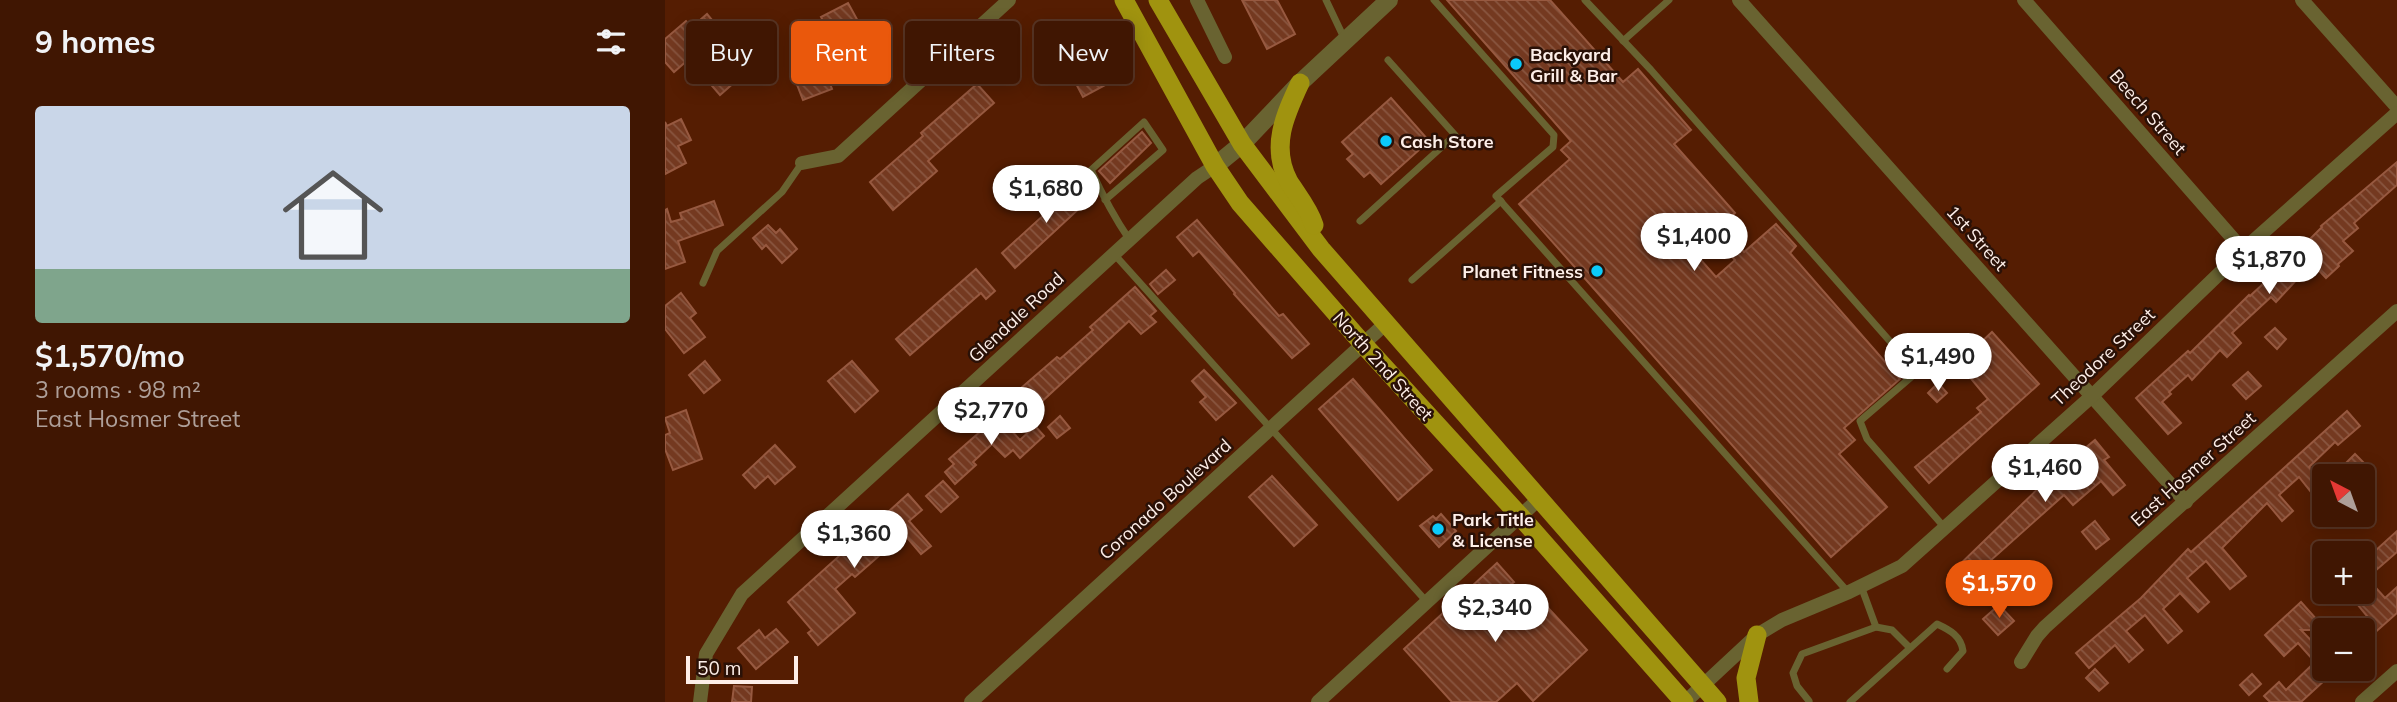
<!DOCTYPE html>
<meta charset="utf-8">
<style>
:root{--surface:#401602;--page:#4b2311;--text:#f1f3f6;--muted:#ae9f99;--line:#593524;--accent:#ea580c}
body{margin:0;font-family:Mulish,sans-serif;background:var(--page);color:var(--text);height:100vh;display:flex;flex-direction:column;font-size:26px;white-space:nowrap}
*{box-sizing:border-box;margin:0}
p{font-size:23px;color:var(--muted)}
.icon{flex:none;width:38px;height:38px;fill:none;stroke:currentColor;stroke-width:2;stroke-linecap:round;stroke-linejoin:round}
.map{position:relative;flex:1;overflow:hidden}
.panel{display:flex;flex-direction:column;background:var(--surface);width:665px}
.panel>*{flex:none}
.hud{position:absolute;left:21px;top:21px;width:665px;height:63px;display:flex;gap:14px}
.needle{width:46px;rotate:319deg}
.controls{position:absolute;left:1647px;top:464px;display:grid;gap:14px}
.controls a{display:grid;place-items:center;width:63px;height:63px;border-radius:7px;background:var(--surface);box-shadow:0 4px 18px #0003,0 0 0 2px var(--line);font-size:35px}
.scale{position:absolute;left:21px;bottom:18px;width:112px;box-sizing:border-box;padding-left:7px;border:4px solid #fdeee8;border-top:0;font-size:19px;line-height:24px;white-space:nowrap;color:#fdeee8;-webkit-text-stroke:5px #2a1107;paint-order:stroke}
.price{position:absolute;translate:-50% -60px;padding:0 16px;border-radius:24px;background:#fff;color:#222;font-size:23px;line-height:46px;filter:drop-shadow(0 2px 4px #0008)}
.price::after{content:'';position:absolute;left:50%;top:42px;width:21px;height:16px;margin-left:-10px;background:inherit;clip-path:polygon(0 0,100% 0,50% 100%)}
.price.current{background:var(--accent);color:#fff}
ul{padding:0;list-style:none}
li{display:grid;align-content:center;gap:14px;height:371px;padding:0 35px}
li span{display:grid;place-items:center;height:217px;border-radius:7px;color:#555}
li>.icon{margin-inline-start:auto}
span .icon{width:126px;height:126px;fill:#fffc;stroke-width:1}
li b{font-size:30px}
h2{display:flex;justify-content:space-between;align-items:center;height:84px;padding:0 35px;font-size:30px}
.pill{padding:0 24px;border-radius:7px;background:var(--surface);box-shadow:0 4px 18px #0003,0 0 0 2px var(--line);font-size:24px;line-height:63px}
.pill.current{background:var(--accent);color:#fff}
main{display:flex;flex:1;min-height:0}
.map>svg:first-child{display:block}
.building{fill:url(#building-back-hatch);stroke:#975940;stroke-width:2;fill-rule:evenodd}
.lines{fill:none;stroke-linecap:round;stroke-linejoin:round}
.service{stroke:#696331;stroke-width:7}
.minor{stroke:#696331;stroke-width:14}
.tertiary{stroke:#696331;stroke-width:18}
.primary{stroke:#a0930f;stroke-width:19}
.poi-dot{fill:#0bcafa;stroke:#2a1107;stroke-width:2.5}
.labels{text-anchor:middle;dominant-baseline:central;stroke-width:5;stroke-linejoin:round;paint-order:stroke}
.poi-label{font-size:18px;font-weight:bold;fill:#fdeee8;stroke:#2a1107;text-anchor:start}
.street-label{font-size:18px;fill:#fdeee8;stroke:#2a1107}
</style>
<main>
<section class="panel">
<h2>9 homes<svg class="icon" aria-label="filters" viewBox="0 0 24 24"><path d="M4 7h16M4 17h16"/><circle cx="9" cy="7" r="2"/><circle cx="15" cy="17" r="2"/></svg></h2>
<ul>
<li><span style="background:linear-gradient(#c9d6e8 75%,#7fa58c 0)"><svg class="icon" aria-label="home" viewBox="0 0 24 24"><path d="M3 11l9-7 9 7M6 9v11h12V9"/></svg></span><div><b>$1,570/mo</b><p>3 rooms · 98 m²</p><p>East Hosmer Street</p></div></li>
</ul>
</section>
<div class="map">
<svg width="1732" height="702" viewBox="0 0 1732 702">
<defs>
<pattern id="building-back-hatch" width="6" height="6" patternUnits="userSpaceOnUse" patternTransform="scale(1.75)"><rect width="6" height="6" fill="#743920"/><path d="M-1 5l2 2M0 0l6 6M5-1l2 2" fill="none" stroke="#895640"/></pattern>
</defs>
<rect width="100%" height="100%" fill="#551d02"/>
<g class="building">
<polygon points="577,0 612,0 630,34 602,49"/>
<path d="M782 0H885L958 82 973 69 1026 130 1009 144 1070 213 1056 226 1079 252 1111 224 1131 246 1125 253 1235 379 1179 428 1190 440 1174 454 1222 507 1166 557 854 204 905 159 896 150 906 141ZM1047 234 1070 260 1051 277 1028 251Z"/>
<polygon points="183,3 216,63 188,78 156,17"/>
<polygon points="42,14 56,31 9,72 0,62 0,39 21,21 27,27"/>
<polygon points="397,26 406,42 418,36 442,84 418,97 384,33"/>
<polygon points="74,52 87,67 55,95 42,80"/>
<polygon points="160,71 167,89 138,100 131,82"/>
<polygon points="312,84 329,103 263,161 272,171 228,210 205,182 258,136 256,133"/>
<polygon points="726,98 764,141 716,184 705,172 699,177 682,159 688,154 677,142"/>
<polygon points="16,119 26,140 13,146 21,163 0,174 0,122 2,126"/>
<polygon points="477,132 486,143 445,183 434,171"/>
<polygon points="1732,162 1732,185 1689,223 1693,228 1678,241 1688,251 1673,264 1674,266 1661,278 1647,263 1611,302 1606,297 1567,333 1576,343 1562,357 1555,350 1527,380 1523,375 1504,392 1506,394 1497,402 1516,423 1503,434 1471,398 1523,351 1525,353 1584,295 1585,296 1627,257 1657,227 1656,226"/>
<polygon points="410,178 421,190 412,198 418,205 350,268 337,253 404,192 399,187"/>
<polygon points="49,201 58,225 13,241 20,262 0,269 0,210 2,209 6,222 17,219 15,213"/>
<polygon points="532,220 614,316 618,314 644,344 627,358 569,294 570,293 534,251 528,256 512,237"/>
<polygon points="103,225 111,233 115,229 132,249 117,263 101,245 97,249 88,238"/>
<polygon points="311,269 330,291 321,299 316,293 245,355 231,339"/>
<polygon points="501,270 510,280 493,294 485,284"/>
<polygon points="470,287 491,311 485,316 491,322 476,334 464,321 372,406 356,388 392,357 395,359 428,330 425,327"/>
<polygon points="16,293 31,313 25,318 40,337 19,353 0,329 0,306"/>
<polygon points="1610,328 1621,339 1612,349 1600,337"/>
<polygon points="1327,332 1374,384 1264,483 1250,467 1316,412 1312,408 1323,399 1303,375 1324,357 1313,345"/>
<polygon points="40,361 55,380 39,393 24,375"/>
<polygon points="187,361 213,391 190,412 163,381"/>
<polygon points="539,370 571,403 551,420 535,402 541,397 527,381"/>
<polygon points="1583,372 1596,386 1581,399 1568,385"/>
<polygon points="688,379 767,470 733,500 654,409"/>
<polygon points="1273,383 1282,393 1272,402 1263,393"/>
<polygon points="21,410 37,459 8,470 0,449 0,435 5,433 0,418"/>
<polygon points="1682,411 1695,426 1673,445 1670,442 1644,467 1658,482 1646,492 1634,477 1614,495 1628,511 1617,521 1602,503 1557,548 1581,576 1565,589 1541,561 1522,578 1544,602 1533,612 1515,593 1498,609 1517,631 1503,643 1480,615 1461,631 1478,650 1464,662 1450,645 1424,668 1411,653 1476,598 1523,549 1526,552"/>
<polygon points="333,416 355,440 370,426 379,436 355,458 348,450 340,457 327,444 308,462 311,465 290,484 280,472 289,464 284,459"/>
<polygon points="395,416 405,428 392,438 383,427"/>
<polygon points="1430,440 1444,457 1439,460 1460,485 1448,495 1436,481 1408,505 1399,495 1298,585 1287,572 1384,478"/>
<polygon points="110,445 130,467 110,484 103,476 90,488 78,475"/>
<polygon points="1690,454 1701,465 1690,476 1687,476 1677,467"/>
<polygon points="607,476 652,525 629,546 584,497"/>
<polygon points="278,481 293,497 276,512 261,496"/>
<polygon points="243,494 257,510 244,521 266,546 256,554 239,534 190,577 187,574 170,589 190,613 153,645 143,633 147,630 123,602"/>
<polygon points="776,514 791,531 774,547 755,526 768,516 771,519"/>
<polygon points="1430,521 1444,539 1431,549 1417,532"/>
<polygon points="1732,531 1732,552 1702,578 1720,598 1732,587 1732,613 1698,643 1698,630 1686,630 1702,616 1692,604 1698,599 1698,562"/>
<polygon points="832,563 849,582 845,585 864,605 873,597 922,650 868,701 852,683 831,702 787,702 739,649"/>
<polygon points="1362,572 1375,587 1363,598 1350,582"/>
<polygon points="1636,602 1661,630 1636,630 1659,654 1659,668 1673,668 1636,702 1605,702 1599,696 1614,682 1621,690 1650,662 1633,643 1619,656 1600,635"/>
<polygon points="1334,605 1349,621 1333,635 1318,619"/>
<polygon points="111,629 123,642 91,669 73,648 94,630 100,638"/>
<polygon points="1430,669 1443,683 1434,691 1421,678"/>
<polygon points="1587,674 1596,684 1584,695 1575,685"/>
<polygon points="69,686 87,687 86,702 67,702"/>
</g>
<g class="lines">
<g class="service">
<polyline points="661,0 680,40"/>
<polyline points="769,0 889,135 888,147 831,196 1183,592"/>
<polyline points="920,0 986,70 1252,372 1195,421 1202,439 1280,528"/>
<polyline points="958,41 1004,0"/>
<path d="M440 200 498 150 479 122 426 170C437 194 449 217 464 239"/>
<polyline points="695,221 790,135 723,60"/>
<polyline points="449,254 762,602"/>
<polyline points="747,280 836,201"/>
<polyline points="38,283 52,251 117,192 137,163"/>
<polyline points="1196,586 1211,627"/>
<polyline points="1144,701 1132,686 1128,673 1137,654 1211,627 1227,630 1244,647"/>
<path d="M1185 702 1272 624C1285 630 1296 636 1298 651L1282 669"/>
</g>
<g class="minor">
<polyline points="532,0 560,57"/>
<polyline points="1074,0 1521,502"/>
<polyline points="1359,0 1578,250"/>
<polyline points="1637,0 1732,107"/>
<polyline points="137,163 173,156 344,0"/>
<polyline points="1356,662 1372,636 1380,627 1732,311"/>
<polyline points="35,702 41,654 77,594 532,178 550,166"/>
<polyline points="306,702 720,324"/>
<polyline points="653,702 875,498"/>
<polyline points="1020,702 1092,635 1117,620 1184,592 1237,566 1427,396 1585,244 1732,113"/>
<polyline points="1697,702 1732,671"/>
</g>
<polyline class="tertiary" points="550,166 577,144 635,83 724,0"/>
<g class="primary">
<polyline points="459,0 550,166 575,203 698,344 855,516 1019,702"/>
<polyline points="493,0 577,144 656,249 1052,702"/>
<path d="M635 83C620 115 605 147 624 182 633 196 644 209 649 225"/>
<polyline points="1084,702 1081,678 1092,635"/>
</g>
</g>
<g class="poi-dot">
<circle cx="851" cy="64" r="7"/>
<circle cx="721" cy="141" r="7"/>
<circle cx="932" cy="271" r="7"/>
<circle cx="773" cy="529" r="7"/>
</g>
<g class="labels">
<g class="poi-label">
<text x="865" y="54">Backyard<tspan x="865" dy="21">Grill &amp; Bar</tspan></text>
<text x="735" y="141">Cash Store</text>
<text x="918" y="271" text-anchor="end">Planet Fitness</text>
<text x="787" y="519">Park Title<tspan x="787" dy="21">&amp; License</tspan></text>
</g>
<g class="street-label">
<text transform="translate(1483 112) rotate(49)">Beech Street</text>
<text transform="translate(1312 238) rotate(48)">1st Street</text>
<text transform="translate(351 317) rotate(-43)">Glendale Road</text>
<text transform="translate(1438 357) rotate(-43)">Theodore Street</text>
<text transform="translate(718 366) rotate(48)">North 2nd Street</text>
<text transform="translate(1528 469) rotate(-42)">East Hosmer Street</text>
<text transform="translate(500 499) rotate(-42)">Coronado Boulevard</text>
</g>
</g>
</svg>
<div class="controls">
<a><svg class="needle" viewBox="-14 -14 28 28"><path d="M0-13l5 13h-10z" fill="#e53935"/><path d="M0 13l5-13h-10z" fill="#ae9f99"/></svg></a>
<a>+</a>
<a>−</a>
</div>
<div class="scale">50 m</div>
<b class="price" style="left:381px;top:225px">$1,680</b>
<b class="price" style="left:1029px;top:273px">$1,400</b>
<b class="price" style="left:1604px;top:296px">$1,870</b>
<b class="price" style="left:1273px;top:393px">$1,490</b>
<b class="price" style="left:326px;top:447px">$2,770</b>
<b class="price" style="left:1380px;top:504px">$1,460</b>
<b class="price" style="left:189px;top:570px">$1,360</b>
<b class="price current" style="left:1334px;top:620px">$1,570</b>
<b class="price" style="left:830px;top:644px">$2,340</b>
<div class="hud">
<a class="pill">Buy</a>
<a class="pill current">Rent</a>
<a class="pill">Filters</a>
<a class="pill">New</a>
</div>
</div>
</main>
